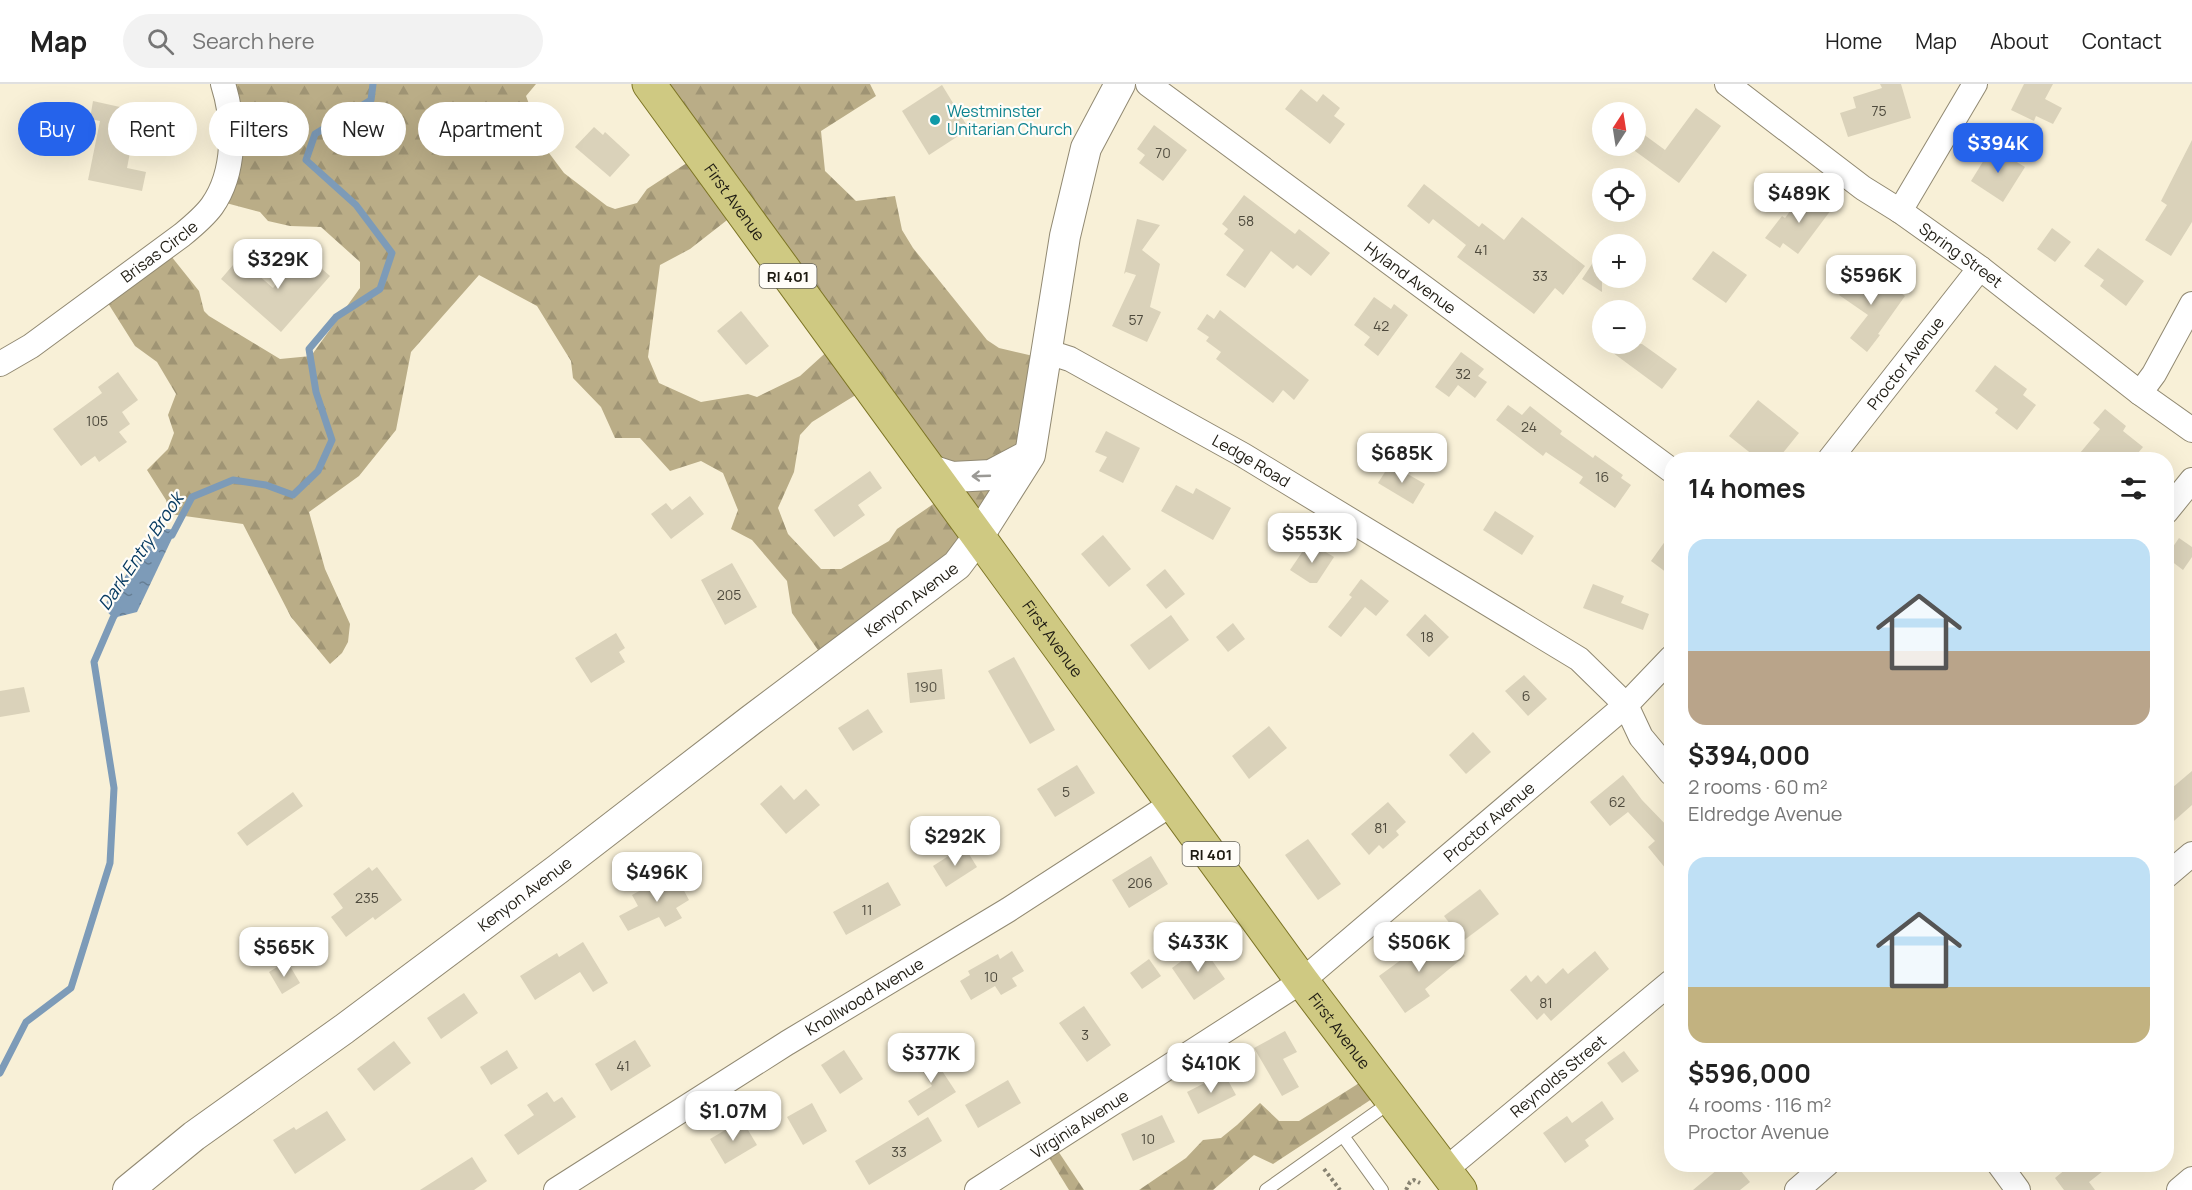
<!DOCTYPE html>
<meta charset="utf-8">
<style>
:root{--surface:#fff;--page:#f2f2f2;--text:#222;--muted:#767676;--line:#e0e0e0;--accent:#2563eb}
body{margin:0;font-family:Manrope,sans-serif;background:var(--page);color:var(--text);height:100vh;display:flex;flex-direction:column;font-size:22px;white-space:nowrap}
*{box-sizing:border-box;margin:0}
p{font-size:20px;color:var(--muted)}
.icon{flex:none;width:33px;height:33px;fill:none;stroke:currentColor;stroke-width:2;stroke-linecap:round;stroke-linejoin:round}
.map{position:relative;flex:1;overflow:hidden}
.sheet{position:absolute;left:1664px;top:368px;width:510px;height:720px;display:flex;flex-direction:column;background:var(--surface);border-radius:24px;box-shadow:0 6px 24px #0002}
.sheet>*{flex:none}
.banner{position:absolute;left:18px;top:18px;width:570px;height:54px;display:flex;gap:12px}
.needle{width:39px;rotate:12deg}
.fabs{position:absolute;left:1592px;top:18px;display:grid;gap:12px}
.fabs a{display:grid;place-items:center;width:54px;height:54px;border-radius:50%;background:var(--surface);box-shadow:0 6px 24px #0002;font-size:30px}
.price{position:absolute;translate:-50% -51px;padding:0 14px;border-radius:12px;background:#fff;color:#222;font-size:20px;line-height:39px;filter:drop-shadow(0 2px 3px #0008)}
.price::after{content:'';position:absolute;left:50%;top:36px;width:18px;height:14px;margin-left:-9px;background:inherit;clip-path:polygon(0 0,100% 0,50% 100%)}
.price.active{background:var(--accent);color:#fff}
ul{padding:0;list-style:none}
li{display:grid;align-content:center;gap:12px;height:318px;padding:0 24px}
li span{display:grid;place-items:center;height:186px;border-radius:18px;color:#555}
li>.icon{margin-inline-start:auto}
span .icon{width:108px;height:108px;fill:#fffc;stroke-width:1}
li b{font-size:26px}
h2{display:flex;justify-content:space-between;align-items:center;height:72px;padding:0 24px;font-size:26px}
.pill{padding:0 21px;border-radius:27px;background:var(--surface);box-shadow:0 6px 24px #0002;font-size:21px;line-height:54px}
.pill.active{background:var(--accent);color:#fff}
header{display:flex;align-items:center;gap:36px;box-sizing:border-box;height:84px;padding:0 30px;background:var(--surface);border-bottom:2px solid var(--line)}
header strong{font-size:28px}
nav{display:flex;gap:33px;margin-inline-start:auto;font-size:21px}
.search{width:420px;height:54px;background:var(--page);display:flex;align-items:center;gap:15px;box-sizing:border-box;padding:0 21px;border-radius:33px;color:var(--muted);font-size:22px}
.map>svg:first-child{display:block}
.forest{fill:url(#forest-firs);fill-rule:evenodd}
.water{fill:url(#water-ripples)}
.lines{fill:none;stroke-linecap:round;stroke-linejoin:round}
.stream{stroke:#7d9bb8;stroke-width:7}
.building{fill:#dad2ba}
.service-casing{stroke:#918972;stroke-width:14}
.minor-casing{stroke:#918972;stroke-width:26}
.tertiary-casing{stroke:#918972;stroke-width:32}
.primary-casing{stroke:#7d7525;stroke-width:35}
.path{stroke:#878271;stroke-width:4;stroke-dasharray:3 3;stroke-linecap:butt}
.service{stroke:#fff;stroke-width:12}
.minor{stroke:#fff;stroke-width:24}
.tertiary{stroke:#fff;stroke-width:30}
.primary{stroke:#cfc982;stroke-width:33}
.oneway{stroke:#9a9995}
.culture-dot{fill:#0f9aa8;stroke:#fffdf8;stroke-width:2}
.labels{text-anchor:middle;dominant-baseline:central;stroke-width:4.5;stroke-linejoin:round;paint-order:stroke}
.number-label{font-size:14px;fill:#4e4a3d}
.shield{fill:#fffdf8;stroke:#626058;stroke-width:1.5}
.shield-label{font-size:15px;font-weight:bold;fill:#1f1c13}
.culture-label{font-size:16px;fill:#0d838f;stroke:#fffdf8;text-anchor:start}
.street-label{font-size:16px;fill:#1f1c13;stroke:#fffdf8}
.water-label{font-size:18px;font-style:italic;fill:#04385f;stroke:#fffdf8}
</style>
<header>
<strong>Map</strong>
<div class="search"><svg class="icon" aria-label="search" viewBox="0 0 24 24"><circle cx="10" cy="10" r="6"/><path d="M15 15l6 6"/></svg>Search here</div>
<nav><a>Home</a><a>Map</a><a>About</a><a>Contact</a></nav>
</header>
<div class="map">
<svg width="2192" height="1106" viewBox="0 0 2192 1106">
<defs>
<pattern id="forest-firs" width="22" height="20" patternUnits="userSpaceOnUse" patternTransform="scale(1.5)"><rect width="22" height="20" fill="#baad87"/><path d="M5 1l3.5 6h-7zM16 11l3.5 6h-7z" fill="#9f9474"/></pattern>
<pattern id="water-ripples" width="26" height="14" patternUnits="userSpaceOnUse" patternTransform="scale(1.5)"><rect width="26" height="14" fill="#7d9bb8"/><path d="M2 4q2-2 4 0t4 0M15 11q2-2 4 0t4 0" fill="none" stroke="#667e94"/></pattern>
</defs>
<rect width="100%" height="100%" fill="#f8f0d7"/>
<g class="forest">
<path d="M214 0H536L526 12 546 65 564 89 607 122 615 125 637 119 647 105 699 71 650 0H870L876 12 821 47 825 87 856 117 895 112 902 146 913 164 987 256 999 264 1042 274 1020 375 974 456 825 576 792 529 787 497 752 456 731 445 738 426 723 389 701 377 670 387 640 354H615L601 323 573 294 571 277 537 222 479 191 411 268 396 346 359 392 309 428 325 485 350 540 348 558 342 569 330 580 291 533 243 440 170 430 166 416 147 386 168 365 174 349 168 331 176 310 157 278 135 262 106 216 167 167 199 207 204 227 209 232 280 275 311 272 360 204V178L321 143 290 142 268 137 260 128 211 115 223 49ZM740 126 832 263 800 292 757 313 748 310 701 318 659 299 648 273 660 181 690 165ZM867 304 945 412 897 445 889 457 841 485H821L788 450 778 424 794 388 800 351 812 338Z"/>
<polygon points="1372,991 1384,1007 1273,1080 1254,1071 1213,1106 1139,1106 1186,1074 1203,1056 1221,1054 1237,1041 1260,1019 1279,1037 1299,1037"/>
<polygon points="1052,1058 1084,1106 1069,1106 1043,1064"/>
</g>
<polygon class="water" points="160,444 176,446 137,528 113,534 103,523"/>
<g class="lines">
<g class="stream">
<polyline points="172,451 192,413 233,396 266,401 293,411 318,387 332,356 316,308 309,265 336,233 380,205 392,169 356,121 306,76 315,50 371,16 373,0"/>
<polyline points="0,989 26,938 71,904 110,779 114,704 94,578 113,534 118,526"/>
</g>
</g>
<g class="building">
<polygon points="1880,0 1901,0 1911,34 1848,53 1840,29 1856,24 1853,13 1882,4"/>
<polygon points="2024,0 2053,0 2045,15 2062,24 2053,40 2036,32 2034,37 2011,26"/>
<polygon points="942,1 969,45 929,71 902,27"/>
<polygon points="1301,5 1317,18 1323,10 1340,24 1334,32 1345,40 1330,60 1285,25"/>
<polygon points="93,17 138,27 127,84 146,88 142,107 88,96 100,37 90,35"/>
<polygon points="1696,24 1721,42 1679,99 1635,67 1635,44 1665,66"/>
<polygon points="1154,41 1187,66 1163,97 1139,79 1145,71 1137,65"/>
<polygon points="594,43 603,51 605,48 630,71 610,93 575,63"/>
<polygon points="2192,56 2192,138 2171,172 2145,156 2167,121 2161,117"/>
<polygon points="1992,63 2025,83 2003,118 1971,97"/>
<polygon points="1424,100 1479,143 1482,139 1504,156 1522,133 1585,182 1563,211 1555,204 1534,230 1457,173 1466,161 1433,135 1429,140 1407,122"/>
<polygon points="1805,107 1831,126 1798,170 1783,159 1780,164 1765,154 1782,132 1785,134"/>
<polygon points="1244,111 1295,150 1299,145 1330,169 1311,192 1297,181 1293,185 1271,167 1245,204 1226,191 1244,166 1224,150 1228,145 1222,140"/>
<polygon points="1137,135 1160,141 1142,166 1160,180 1150,223 1161,228 1147,258 1112,242 1136,191 1126,188 1124,190"/>
<polygon points="2052,144 2071,158 2055,178 2037,165"/>
<polygon points="2098,164 2144,197 2126,222 2100,202 2104,196 2084,182"/>
<polygon points="1602,165 1602,208 1582,195"/>
<polygon points="1713,167 1747,191 1726,219 1692,195"/>
<polygon points="304,169 330,192 281,248 221,195 239,174 273,204"/>
<polygon points="1857,185 1874,196 1877,192 1905,212 1878,250 1880,251 1867,268 1850,254 1868,231 1839,211"/>
<polygon points="1374,213 1391,225 1394,220 1408,231 1378,272 1364,261 1370,253 1354,241"/>
<polygon points="1220,226 1309,296 1294,316 1283,306 1273,319 1216,275 1221,268 1206,257 1209,253 1197,245 1207,230 1214,235"/>
<polygon points="741,227 769,262 746,281 717,247"/>
<polygon points="1601,260 1642,260 1677,285 1662,305"/>
<polygon points="1461,268 1484,285 1478,292 1487,298 1475,314 1458,301 1449,313 1435,303"/>
<polygon points="1995,281 2027,305 2023,311 2036,321 2017,346 1995,329 1998,325 1975,307"/>
<polygon points="118,288 138,316 122,328 130,340 119,348 127,358 99,378 95,372 81,382 53,345 102,309 98,303"/>
<polygon points="1758,316 1799,349 1778,375 1758,375 1729,352"/>
<polygon points="1508,321 1522,331 1530,322 1562,347 1560,350 1593,374 1595,371 1623,391 1621,394 1631,401 1615,424 1579,399 1583,393 1546,368 1543,372 1496,336"/>
<polygon points="2105,325 2126,342 2123,347 2143,363 2133,375 2075,375 2100,345 2093,339"/>
<polygon points="1106,347 1140,364 1123,399 1099,387 1107,373 1095,368"/>
<polygon points="1390,380 1425,400 1413,420 1378,399"/>
<polygon points="870,387 882,404 858,421 865,431 834,453 814,426"/>
<polygon points="1176,401 1193,410 1196,404 1231,424 1213,456 1161,427"/>
<polygon points="690,412 704,430 671,455 651,430 666,419 672,426"/>
<polygon points="1495,427 1534,452 1522,471 1483,446"/>
<polygon points="1671,449 1671,492 1651,477"/>
<polygon points="1103,451 1131,485 1109,503 1081,470"/>
<polygon points="2179,454 2192,463 2192,473 2183,486 2166,473"/>
<polygon points="1309,458 1334,473 1317,499 1310,499 1290,486"/>
<polygon points="732,479 757,523 725,541 701,496"/>
<polygon points="1165,485 1185,510 1166,525 1146,501"/>
<polygon points="1361,495 1389,517 1376,532 1365,523 1341,553 1328,543 1352,513 1349,511"/>
<polygon points="1593,500 1624,512 1621,519 1649,530 1643,546 1583,524"/>
<polygon points="1425,530 1449,553 1429,573 1406,551"/>
<polygon points="1171,531 1189,556 1149,586 1130,561"/>
<polygon points="1233,539 1245,555 1228,568 1216,553"/>
<polygon points="616,549 625,564 619,568 625,578 591,599 575,574"/>
<polygon points="1014,573 1055,646 1030,660 988,587"/>
<polygon points="942,585 945,615 910,619 907,589"/>
<polygon points="1524,591 1547,615 1528,632 1505,607"/>
<polygon points="24,603 30,628 0,633 0,607"/>
<polygon points="868,625 883,648 853,667 838,644"/>
<polygon points="1269,642 1287,664 1249,695 1232,672"/>
<polygon points="1473,648 1491,668 1466,690 1449,671"/>
<polygon points="1077,681 1095,709 1055,733 1037,705"/>
<polygon points="2192,687 2192,721 2166,744 2166,709"/>
<polygon points="1623,691 1642,716 1670,745 1671,744 1671,791 1648,763 1655,757 1628,728 1610,742 1590,718"/>
<polygon points="781,701 794,716 806,705 820,721 786,750 760,720"/>
<polygon points="293,708 303,722 247,762 237,749"/>
<polygon points="1388,718 1406,738 1396,747 1399,751 1383,765 1379,761 1369,771 1351,750"/>
<polygon points="1308,755 1341,800 1318,816 1285,771"/>
<polygon points="964,762 977,783 946,803 933,782"/>
<polygon points="1151,772 1168,800 1129,824 1112,796"/>
<polygon points="369,783 372,787 377,783 402,816 375,836 373,833 346,853 331,833 343,824 333,810"/>
<polygon points="674,788 689,816 676,824 682,834 665,843 659,833 628,847 619,832 638,822 632,811"/>
<polygon points="888,798 901,821 846,851 833,828"/>
<polygon points="1480,805 1499,830 1463,857 1444,832"/>
<polygon points="1451,854 1465,872 1425,905 1430,912 1405,929 1379,892 1405,873 1403,870 1416,859 1428,874"/>
<polygon points="583,858 608,899 593,908 580,888 535,916 520,892 557,869 559,873"/>
<polygon points="1202,862 1225,895 1194,916 1172,884"/>
<polygon points="1012,867 1024,887 1012,894 1017,902 1001,911 995,902 971,916 960,897 970,891 968,887 998,870 1000,875"/>
<polygon points="1595,867 1609,885 1551,937 1544,929 1537,936 1510,906 1526,891 1531,898 1538,891 1546,900 1563,884 1568,890"/>
<polygon points="1149,875 1161,892 1142,905 1130,889"/>
<polygon points="287,877 300,899 282,910 269,888"/>
<polygon points="464,909 478,929 441,955 427,934"/>
<polygon points="1084,922 1111,961 1087,978 1059,939"/>
<polygon points="1285,947 1297,968 1283,975 1299,1003 1282,1012 1254,964"/>
<polygon points="635,956 651,982 611,1007 595,980"/>
<polygon points="394,957 411,979 374,1007 357,985"/>
<polygon points="927,964 956,1008 918,1032 908,1017 932,1002 913,972"/>
<polygon points="507,966 518,984 491,1001 480,983"/>
<polygon points="844,966 863,995 840,1010 821,981"/>
<polygon points="1624,967 1639,987 1622,999 1607,979"/>
<polygon points="1224,989 1236,1011 1198,1030 1187,1008"/>
<polygon points="1008,996 1021,1019 978,1044 965,1021"/>
<polygon points="547,1008 554,1018 562,1013 576,1033 518,1071 504,1051 534,1031 527,1021"/>
<polygon points="1602,1017 1614,1035 1585,1056 1589,1062 1565,1079 1543,1049 1567,1032 1572,1039"/>
<polygon points="812,1019 827,1047 803,1061 787,1033"/>
<polygon points="327,1027 346,1056 295,1090 273,1056 294,1043 296,1046"/>
<polygon points="1162,1031 1175,1058 1133,1077 1121,1050"/>
<polygon points="928,1033 942,1057 869,1101 855,1077"/>
<polygon points="742,1036 757,1061 725,1080 710,1055"/>
<polygon points="472,1073 487,1097 474,1106 420,1106"/>
<polygon points="1724,1080 1735,1080 1750,1098 1740,1106 1693,1106"/>
<polygon points="2072,1080 2112,1080 2089,1098 2095,1106 2064,1106 2055,1094"/>
</g>
<g class="lines">
<defs>
<g id="service">
<polyline points="1343,1052 1382,1106"/>
<polyline points="1266,1106 1392,1017"/>
</g>
<g id="minor">
<path id="s1" d="M1148 0 1671 386"/>
<path id="s2" d="M1727 0 1863 104 1900 127 1980 184 2140 309 2192 346"/>
<polyline points="1900,127 1975,0"/>
<path id="s3" d="M1045 267 1070 275 1243 371 1579 575 1626 621 1641 653 1671 689"/>
<path id="s4" d="M0 280 31 262 182 151C193 142 204 133 212 122 236 88 235 38 223 0"/>
<polyline points="2140,309 2154,290 2192,220"/>
<path id="s5" d="M1830 375 1980 184"/>
<polyline points="2166,428 2192,396"/>
<polyline points="2166,792 2192,770"/>
<polyline points="1999,1080 2018,1106"/>
<path id="s6" d="M1445 1086 1671 898"/>
<path id="s7" d="M556 1106 787 959 1008 826 1173 719"/>
<path id="s8" d="M977 1106 1302 897 1626 621 1671 574"/>
<polyline points="1797,1106 1827,1080"/>
<polyline points="2179,1106 2192,1095"/>
</g>
<g id="tertiary">
<polyline points="928,385 952,393 991,391 1027,372"/>
<path id="s9" d="M128 1106 194 1052 344 945 558 785 751 636 957 481 978 453 1030 371 1065 152 1086 64 1120 0"/>
</g>
<g id="primary">
<path id="s10" d="M649 0 1302 897 1460 1106"/>
</g>
</defs>
<use href="#service" class="service-casing"/>
<use href="#minor" class="minor-casing"/>
<use href="#tertiary" class="tertiary-casing"/>
<use href="#primary" class="primary-casing"/>
<g class="path">
<polyline points="1324,1085 1340,1106"/>
<polyline points="1406,1106 1410,1098 1414,1096 1420,1099"/>
</g>
<use href="#service" class="service"/>
<use href="#minor" class="minor"/>
<use href="#tertiary" class="tertiary"/>
<use href="#primary" class="primary"/>
</g>
<defs><path id="oneway-shaft" d="M-6 0H5M1.5-3L5.5 0L1.5 3" fill="none" stroke-width="1.6" stroke-linecap="round" stroke-linejoin="round" transform="scale(1.5)"/></defs>
<use class="oneway" href="#oneway-shaft" transform="translate(981 392) rotate(178)"/>
<circle class="culture-dot" cx="935" cy="36" r="6"/>
<g class="labels">
<g class="number-label">
<text x="1879" y="26">75</text>
<text x="1163" y="68">70</text>
<text x="1246" y="136">58</text>
<text x="1481" y="165">41</text>
<text x="1540" y="191">33</text>
<text x="1136" y="235">57</text>
<text x="1381" y="241">42</text>
<text x="1463" y="289">32</text>
<text x="97" y="336">105</text>
<text x="1529" y="342">24</text>
<text x="1602" y="392">16</text>
<text x="729" y="510">205</text>
<text x="1427" y="552">18</text>
<text x="926" y="602">190</text>
<text x="1526" y="611">6</text>
<text x="1066" y="707">5</text>
<text x="1617" y="717">62</text>
<text x="1381" y="743">81</text>
<text x="1140" y="798">206</text>
<text x="367" y="813">235</text>
<text x="867" y="825">11</text>
<text x="991" y="892">10</text>
<text x="1546" y="918">81</text>
<text x="1085" y="950">3</text>
<text x="623" y="981">41</text>
<text x="1148" y="1054">10</text>
<text x="899" y="1067">33</text>
</g>
<g class="shield">
<rect x="759.5" y="180" width="57" height="24" rx="4.5"/>
<rect x="1182.5" y="758" width="57" height="24" rx="4.5"/>
</g>
<g class="shield-label">
<text x="788" y="192">RI 401</text>
<text x="1211" y="770">RI 401</text>
</g>
<g class="culture-label">
<text x="947" y="27">Westminster<tspan x="947" dy="18">Unitarian Church</tspan></text>
</g>
<g class="street-label">
<text stroke="none"><textPath href="#s10" startOffset="146">First Avenue</textPath></text>
<text stroke="none"><textPath href="#s4" startOffset="195">Brisas Circle</textPath></text>
<text stroke="none"><textPath href="#s2" startOffset="290">Spring Street</textPath></text>
<text stroke="none"><textPath href="#s1" startOffset="326">Hyland Avenue</textPath></text>
<text stroke="none"><textPath href="#s5" startOffset="122">Proctor Avenue</textPath></text>
<text stroke="none"><textPath href="#s3" startOffset="234">Ledge Road</textPath></text>
<text stroke="none"><textPath href="#s9" startOffset="981">Kenyon Avenue</textPath></text>
<text stroke="none"><textPath href="#s10" startOffset="686">First Avenue</textPath></text>
<text stroke="none"><textPath href="#s8" startOffset="632">Proctor Avenue</textPath></text>
<text stroke="none"><textPath href="#s9" startOffset="495">Kenyon Avenue</textPath></text>
<text stroke="none"><textPath href="#s7" startOffset="364">Knollwood Avenue</textPath></text>
<text stroke="none"><textPath href="#s10" startOffset="1172">First Avenue</textPath></text>
<text stroke="none"><textPath href="#s6" startOffset="147">Reynolds Street</textPath></text>
<text stroke="none"><textPath href="#s8" startOffset="122">Virginia Avenue</textPath></text>
</g>
<g class="water-label">
<text transform="translate(140 467) rotate(-56)">Dark Entry Brook</text>
</g>
</g>
</svg>
<div class="fabs">
<a><svg class="needle" viewBox="-14 -14 28 28"><path d="M0-13l5 13h-10z" fill="#e53935"/><path d="M0 13l5-13h-10z" fill="#767676"/></svg></a>
<a><svg class="icon" aria-label="locate" viewBox="0 0 24 24"><circle cx="12" cy="12" r="6"/><path d="M12 2v4M12 18v4M2 12h4M18 12h4"/></svg></a>
<a>+</a>
<a>−</a>
</div>
<b class="price active" style="left:1998px;top:90px">$394K</b>
<b class="price" style="left:1799px;top:140px">$489K</b>
<b class="price" style="left:278px;top:206px">$329K</b>
<b class="price" style="left:1871px;top:222px">$596K</b>
<b class="price" style="left:1402px;top:400px">$685K</b>
<b class="price" style="left:1312px;top:480px">$553K</b>
<b class="price" style="left:955px;top:783px">$292K</b>
<b class="price" style="left:657px;top:819px">$496K</b>
<b class="price" style="left:1198px;top:889px">$433K</b>
<b class="price" style="left:1419px;top:889px">$506K</b>
<b class="price" style="left:284px;top:894px">$565K</b>
<b class="price" style="left:931px;top:1000px">$377K</b>
<b class="price" style="left:1211px;top:1010px">$410K</b>
<b class="price" style="left:733px;top:1058px">$1.07M</b>
<div class="banner">
<a class="pill active">Buy</a>
<a class="pill">Rent</a>
<a class="pill">Filters</a>
<a class="pill">New</a>
<a class="pill">Apartment</a>
</div>
<section class="sheet">
<h2>14 homes<svg class="icon" aria-label="filters" viewBox="0 0 24 24"><path d="M4 7h16M4 17h16"/><circle cx="9" cy="7" r="2"/><circle cx="15" cy="17" r="2"/></svg></h2>
<ul>
<li><span style="background:linear-gradient(#bfe0f5 60%,#b9a48a 0)"><svg class="icon" aria-label="home" viewBox="0 0 24 24"><path d="M3 11l9-7 9 7M6 9v11h12V9"/></svg></span><div><b>$394,000</b><p>2 rooms · 60 m²</p><p>Eldredge Avenue</p></div></li>
<li><span style="background:linear-gradient(#bfe0f5 70%,#c2b280 0)"><svg class="icon" aria-label="home" viewBox="0 0 24 24"><path d="M3 11l9-7 9 7M6 9v11h12V9"/></svg></span><div><b>$596,000</b><p>4 rooms · 116 m²</p><p>Proctor Avenue</p></div></li>
</ul>
</section>
</div>
